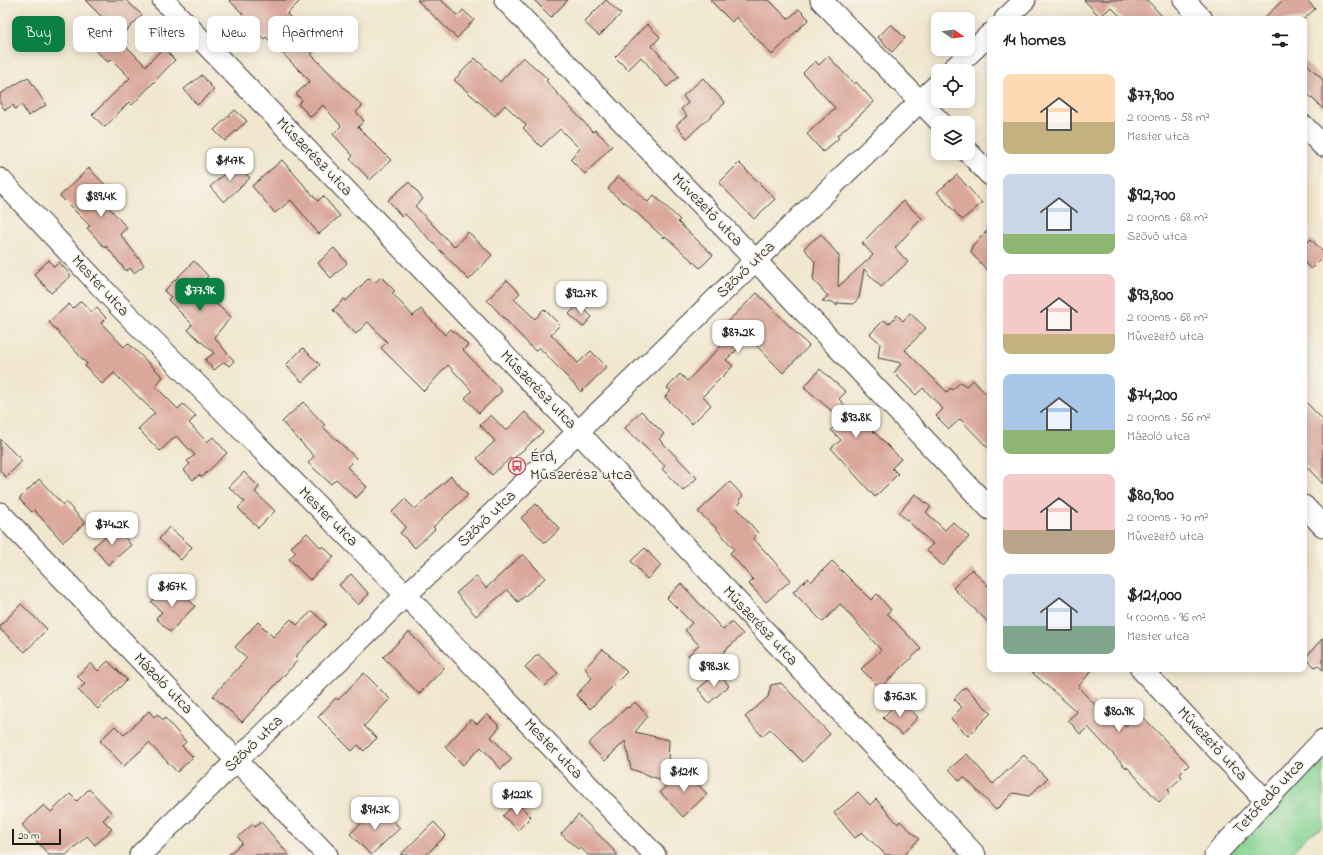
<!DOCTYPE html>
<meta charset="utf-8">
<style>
:root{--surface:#fff;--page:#f2f2f2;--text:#202124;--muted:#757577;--accent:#0b8043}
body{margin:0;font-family:"Indie Flower",sans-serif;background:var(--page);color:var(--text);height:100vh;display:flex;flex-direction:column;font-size:15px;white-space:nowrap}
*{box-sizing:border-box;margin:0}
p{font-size:13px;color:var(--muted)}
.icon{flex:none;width:22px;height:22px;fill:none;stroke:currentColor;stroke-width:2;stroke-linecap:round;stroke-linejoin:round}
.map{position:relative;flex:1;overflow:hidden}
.sheet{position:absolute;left:987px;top:16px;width:320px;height:656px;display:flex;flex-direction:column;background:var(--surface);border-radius:8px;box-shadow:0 2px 10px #0003}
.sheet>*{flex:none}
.guide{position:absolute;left:12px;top:16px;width:380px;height:36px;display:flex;gap:8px}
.needle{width:26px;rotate:103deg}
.controls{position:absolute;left:931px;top:12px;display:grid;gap:8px}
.controls a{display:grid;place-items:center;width:44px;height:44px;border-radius:8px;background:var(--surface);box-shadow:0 2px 10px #0003;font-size:20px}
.scale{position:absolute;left:12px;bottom:10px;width:49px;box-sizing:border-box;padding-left:4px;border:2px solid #1c1c1c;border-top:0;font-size:11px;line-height:14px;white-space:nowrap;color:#1c1c1c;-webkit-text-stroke:3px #f7f3e8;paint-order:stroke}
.price{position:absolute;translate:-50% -34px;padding:0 9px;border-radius:8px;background:#fff;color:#222;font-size:13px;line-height:26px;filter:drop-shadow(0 1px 2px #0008)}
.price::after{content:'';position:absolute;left:50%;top:24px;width:12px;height:9px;margin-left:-6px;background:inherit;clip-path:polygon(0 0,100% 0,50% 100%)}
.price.selected{background:var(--accent);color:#fff}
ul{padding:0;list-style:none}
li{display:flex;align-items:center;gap:12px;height:100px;padding:0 16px}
li span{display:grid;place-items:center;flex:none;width:112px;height:80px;border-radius:8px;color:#555}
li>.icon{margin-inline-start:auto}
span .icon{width:48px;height:48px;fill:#fffc;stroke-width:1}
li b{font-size:17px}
h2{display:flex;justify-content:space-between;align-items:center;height:48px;padding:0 16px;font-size:17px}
.tag{padding:0 14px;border-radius:8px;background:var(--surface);box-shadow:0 2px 10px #0003;font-size:14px;line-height:36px}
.tag.selected{background:var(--accent);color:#fff}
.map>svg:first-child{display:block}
.green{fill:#82d191;stroke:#4f7656}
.building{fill:#daa89b}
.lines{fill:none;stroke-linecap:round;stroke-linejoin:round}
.minor-casing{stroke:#3c3a37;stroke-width:23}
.minor{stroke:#fff;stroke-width:21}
.labels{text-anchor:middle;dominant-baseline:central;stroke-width:3;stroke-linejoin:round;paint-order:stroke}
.street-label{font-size:16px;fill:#1c1c1c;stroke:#f7f3e8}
.poi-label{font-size:16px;fill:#1c1c1c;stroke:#f7f3e8;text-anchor:start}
</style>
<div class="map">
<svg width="1323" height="855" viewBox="0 0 1323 855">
<rect width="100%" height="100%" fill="#f7f3e8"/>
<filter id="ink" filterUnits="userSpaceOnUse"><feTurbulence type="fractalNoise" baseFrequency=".025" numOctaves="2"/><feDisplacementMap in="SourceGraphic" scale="8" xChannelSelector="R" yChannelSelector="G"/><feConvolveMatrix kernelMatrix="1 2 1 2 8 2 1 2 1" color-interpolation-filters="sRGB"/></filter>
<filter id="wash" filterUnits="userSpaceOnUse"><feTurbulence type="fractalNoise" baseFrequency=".012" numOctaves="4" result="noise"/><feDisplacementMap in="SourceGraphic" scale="16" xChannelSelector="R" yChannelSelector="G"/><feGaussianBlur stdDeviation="0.9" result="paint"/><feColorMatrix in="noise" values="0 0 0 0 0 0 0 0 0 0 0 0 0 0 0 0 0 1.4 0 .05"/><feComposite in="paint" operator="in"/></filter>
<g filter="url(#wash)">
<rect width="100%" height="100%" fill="#f1e7cf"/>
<polygon class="green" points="1323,740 1323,827 1309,835 1289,855 1215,855"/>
<g id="blocks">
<g class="building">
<polygon points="85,0 126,0 142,15 121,36 127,43 125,45 146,66 163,48 175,60 132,105 129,102 105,127 92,115 130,78 111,59 108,62 91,46 111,26"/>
<polygon points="229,0 301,0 287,14 319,46 311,54 362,106 356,112 364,121 358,127 391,160 370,180 350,159 353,156 333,134 341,126 323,105 311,117 298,104 302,100 296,94 310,81 266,37 264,39 241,16 243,14"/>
<polygon points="417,0 441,0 458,16 463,10 474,20 457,38"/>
<polygon points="534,0 568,0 551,17"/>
<polygon points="606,0 621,14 599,36 584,22"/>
<polygon points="710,0 769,0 788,19 799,9 809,19 772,55 736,17 732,22"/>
<polygon points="1084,0 1147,0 1165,19 1123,19 1111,7 1100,17"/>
<polygon points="1283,0 1307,0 1315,9 1304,19 1263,19"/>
<polygon points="647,24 660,37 652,46 679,77 667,87 641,57 628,70 615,57"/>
<polygon points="891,24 905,38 892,52 878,37"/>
<polygon points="828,56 854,84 856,82 874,102 837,136 839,138 823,152 807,134 835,108 803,73 815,61 819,65"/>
<polygon points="523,57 548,79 546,81 593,132 595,130 612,146 585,174 570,159 580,149 560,129 541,147 523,128 526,125 505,105 495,116 454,80 475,58 500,82"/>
<polygon points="1304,61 1323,80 1323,109 1304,90"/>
<polygon points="202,75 214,90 197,105 184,89"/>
<polygon points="28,77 46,105 28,116 22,105 15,109 13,105 5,110 0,103 0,94"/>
<polygon points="703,78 725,103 687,138 676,125 687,116 681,109 688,103 683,96"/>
<polygon points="235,110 247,121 225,141 214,130"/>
<polygon points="282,160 318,201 323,196 340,216 319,234 291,200 275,213 252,186"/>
<polygon points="236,163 250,178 224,202 210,187"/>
<polygon points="739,163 775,199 754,219 719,183"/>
<polygon points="89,168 107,187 98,195 127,228 120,234 144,265 134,273 130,268 126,271 106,246 105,248 87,228 90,226 60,196"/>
<polygon points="957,175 982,203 962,220 937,192"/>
<polygon points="618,176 648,202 654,195 680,220 678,222 713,255 700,268 665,236 664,238 625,202 624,203 608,189"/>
<polygon points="409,182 423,199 415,206 454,247 468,232 492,255 469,280 405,214 402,217 388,200"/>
<polygon points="903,201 922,218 895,248 908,262 881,287 864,269 859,298 853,304 837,303 837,306 833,302 822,301 828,296 813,280 815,262 804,248 821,234 839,256 838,287 873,255 862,243"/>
<polygon points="990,228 990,273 971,253 972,246"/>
<polygon points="1311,239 1323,252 1323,257 1311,269 1304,262 1304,246"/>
<polygon points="334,248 347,263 331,278 318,263"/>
<polygon points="49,260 54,267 59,262 71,276 51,293 34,274"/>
<polygon points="194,261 208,276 197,287 231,317 214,337 234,361 229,366 224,362 214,370 205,360 214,353 188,330 192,324 168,300 171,297 164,291"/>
<polygon points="381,277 395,291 392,293 413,316 421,309 445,335 451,329 468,345 463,350 502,391 479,413 465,398 472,391 448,365 424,391 381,348 387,342 368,322 356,334 333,310 344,299 346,301 369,278 374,283"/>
<polygon points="507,280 520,293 514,299 535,319 544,309 560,325 551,334 578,363 591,351 607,367 581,392 539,347 535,351 487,300"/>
<polygon points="757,293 809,346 783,373 749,338 726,360 733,366 703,396 711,405 692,424 665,397 671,391 667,388 680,374 687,381 727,340 718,331"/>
<polygon points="81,301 92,312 97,308 106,318 101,323 124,347 128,343 163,377 155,386 178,409 183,404 196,416 189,423 207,442 213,437 227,453 202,477 199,475 193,480 184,470 190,464 187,461 195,455 176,436 160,451 138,429 155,413 114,373 102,384 85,366 87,364 49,322 69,304 73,308"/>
<polygon points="579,304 592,317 583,327 569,314"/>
<polygon points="910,313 926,328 905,350 947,392 950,388 952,390 961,382 966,386 973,380 990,398 990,450 960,419 949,429 936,416 943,409 923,388 916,395 894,373 902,363 878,358 880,343 870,334 884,320 889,324 897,315 903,321"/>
<polygon points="303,348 320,365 302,382 286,365"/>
<polygon points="820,369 846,392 839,399 865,428 868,426 901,459 892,468 898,474 875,497 831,448 841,440 831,430 842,420 804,387"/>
<polygon points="1304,400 1323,420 1323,484 1304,464"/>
<polygon points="303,402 325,425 323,427 356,458 347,467 367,487 356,498 336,479 331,484 308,463 314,456 282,422"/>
<polygon points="641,411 664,434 659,439 697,478 683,491 662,469 665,466 625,428"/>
<polygon points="525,412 543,432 512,460 510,458 492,475 477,458 495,441 480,425 491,415 506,431"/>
<polygon points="0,439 22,461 6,477 0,471"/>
<polygon points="244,472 259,487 255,492 275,511 258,528 238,508 245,502 229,487"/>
<polygon points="451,476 468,495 433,527 435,529 415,548 400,533 406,527 392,512 405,499 415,509"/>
<polygon points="39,479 63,505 66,502 85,523 63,542 34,510 32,512 19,499"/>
<polygon points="730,482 743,496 739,500 741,502 736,507 758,533 753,538 791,580 766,602 749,584 753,580 730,553 734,549 715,527 698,512"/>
<polygon points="915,494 931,507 926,512 945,530 953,522 969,537 943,566 926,550 933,544 899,513"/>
<polygon points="536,504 560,529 545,543 521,518"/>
<polygon points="116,527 131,545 108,565 93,547"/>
<polygon points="169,527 192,547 181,560 159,539"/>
<polygon points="307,533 321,548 323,546 334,557 310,580 289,559 296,552 291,547"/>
<polygon points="645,548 661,566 647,579 631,561"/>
<polygon points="523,554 545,578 518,602 507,590 476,616 456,593 476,576 486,588"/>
<polygon points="832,561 871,600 877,594 891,610 887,613 921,649 880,688 861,669 881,650 840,604 823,622 793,592 808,578 811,582"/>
<polygon points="972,569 990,588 990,624 953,588"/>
<polygon points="351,574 369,594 358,605 339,585"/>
<polygon points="681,583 723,630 731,622 743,634 703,671 688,655 699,645 685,630 692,623 667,598"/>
<polygon points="167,586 177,596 181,592 195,606 170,632 156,618 162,612 151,602"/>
<polygon points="21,604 47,629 25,652 0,629 0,626"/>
<polygon points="312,611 326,624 295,657 298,660 242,722 213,696 247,658 235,647 258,622 273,637 291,619 297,625"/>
<polygon points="409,632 444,668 419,694 383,657"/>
<polygon points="1323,638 1323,670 1317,665 1315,667 1305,658"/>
<polygon points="603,649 627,672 590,709 576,695 592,678 585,668"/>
<polygon points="538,654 558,673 545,686 525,667"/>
<polygon points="108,661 127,680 98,709 78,690 85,684 77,676 91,663 98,671"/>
<polygon points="1028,669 1093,669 1078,687 1097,707 1104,701 1126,726 1135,718 1139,722 1144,718 1189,765 1180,774 1182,777 1168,790 1170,792 1159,802 1127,767 1126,768 1088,727 1080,734 1068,720 1077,712"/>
<polygon points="718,672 729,686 709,703 698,689"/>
<polygon points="364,673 390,699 364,726 377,738 364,751 358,745 352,751 318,717 336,698 338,700"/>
<polygon points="781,683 830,734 803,762 770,729 762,736 745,717 768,697 771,685"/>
<polygon points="965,687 991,713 968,736 951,719 962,707 954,699"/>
<polygon points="899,700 918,717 902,735 883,718"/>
<polygon points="635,702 648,716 635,732 669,740 667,782 631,769 625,741 605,761 588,744 627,707 628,708"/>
<polygon points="149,711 154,717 157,714 163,720 165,718 186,742 182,746 193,757 177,772 149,743 124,766 100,741 115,726 124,735"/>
<polygon points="487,714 500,727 491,737 512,759 501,769 481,747 463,765 445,747 471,719 477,724"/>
<polygon points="967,754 993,784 1024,755 1047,779 1029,796 1013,793 996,810 964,777 960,781 949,769"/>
<polygon points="684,769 707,794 683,817 660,792"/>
<polygon points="89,789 111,812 103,820 112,829 95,845 87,836 66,855 49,855 22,825 44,805 51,812 70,794 77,801"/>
<polygon points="858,792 870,805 876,799 898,824 900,821 919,839 904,855 886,855 862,832 855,838 834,813"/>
<polygon points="516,802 531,817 518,830 503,816"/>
<polygon points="379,806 400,828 371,855 350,834"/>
<polygon points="578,815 600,836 618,855 588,855 581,848 579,850 561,834"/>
<polygon points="261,822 289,855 228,855 242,843 238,837 253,824 255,827"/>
<polygon points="434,822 446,835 426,855 400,855"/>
</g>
</g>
</g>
<g filter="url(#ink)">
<use href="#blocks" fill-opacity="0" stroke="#3c3a37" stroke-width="1"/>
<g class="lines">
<defs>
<g id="minor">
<polyline points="163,0 567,420 975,855"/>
<polyline points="505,0 756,261 990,509"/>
<polyline points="821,0 941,123"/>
<polyline points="1184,0 1202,19"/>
<polyline points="1005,19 1025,0"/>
<polyline points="951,71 990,34"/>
<polyline points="1304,126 1323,146"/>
<polyline points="968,152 990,175"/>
<polyline points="0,179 120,307 396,585 655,855"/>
<polyline points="1304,506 1323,526"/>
<polyline points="0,513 327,855"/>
<polyline points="1141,669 1266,801"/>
<polyline points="140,855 405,596 578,432 938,84"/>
<polyline points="1215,855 1323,740"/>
</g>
</defs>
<use href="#minor" class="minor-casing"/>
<use href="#minor" class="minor"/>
</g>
</g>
<defs>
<symbol id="bus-ring" viewBox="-11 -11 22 22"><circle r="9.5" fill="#f7f3e8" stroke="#d1495b" stroke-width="1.5"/><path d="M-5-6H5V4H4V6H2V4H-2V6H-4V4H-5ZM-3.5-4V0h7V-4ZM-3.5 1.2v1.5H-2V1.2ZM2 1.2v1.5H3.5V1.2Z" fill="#d1495b"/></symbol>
</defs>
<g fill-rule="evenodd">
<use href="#bus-ring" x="507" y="456" width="20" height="20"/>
</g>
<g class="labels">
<g class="street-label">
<text transform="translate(314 157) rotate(46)">Műszerész utca</text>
<text transform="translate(707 210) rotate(46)">Művezető utca</text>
<text transform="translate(746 270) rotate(-44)">Szövő utca</text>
<text transform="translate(100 286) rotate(47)">Mester utca</text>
<text transform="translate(538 390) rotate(46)">Műszerész utca</text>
<text transform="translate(328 517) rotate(45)">Mester utca</text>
<text transform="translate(487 519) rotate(-44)">Szövő utca</text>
<text transform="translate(760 626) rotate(47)">Műszerész utca</text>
<text transform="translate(163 684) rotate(46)">Mázoló utca</text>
<text transform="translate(254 744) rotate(-44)">Szövő utca</text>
<text transform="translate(1212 744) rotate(47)">Művezető utca</text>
<text transform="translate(553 749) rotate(46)">Mester utca</text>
<text transform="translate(1269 797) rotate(-47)">Tetőfedő utca</text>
</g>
<g class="poi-label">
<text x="530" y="457">Érd,<tspan x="530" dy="18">Műszerész utca</tspan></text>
</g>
</g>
</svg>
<div class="controls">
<a><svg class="needle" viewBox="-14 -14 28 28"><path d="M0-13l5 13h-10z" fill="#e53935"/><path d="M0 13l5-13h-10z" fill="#757577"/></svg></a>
<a><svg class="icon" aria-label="locate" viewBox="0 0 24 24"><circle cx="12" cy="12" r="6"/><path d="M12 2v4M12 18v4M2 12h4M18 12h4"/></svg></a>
<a><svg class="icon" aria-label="layers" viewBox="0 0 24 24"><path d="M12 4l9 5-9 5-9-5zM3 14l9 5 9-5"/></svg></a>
</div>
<div class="scale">20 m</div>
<b class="price" style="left:230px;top:182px">$147K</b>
<b class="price" style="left:101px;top:218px">$89.4K</b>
<b class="price selected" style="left:200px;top:312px">$77.9K</b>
<b class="price" style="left:581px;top:315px">$92.7K</b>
<b class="price" style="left:738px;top:354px">$87.2K</b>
<b class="price" style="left:856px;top:439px">$93.8K</b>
<b class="price" style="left:112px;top:546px">$74.2K</b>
<b class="price" style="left:172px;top:608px">$167K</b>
<b class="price" style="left:714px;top:688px">$98.3K</b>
<b class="price" style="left:900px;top:718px">$76.3K</b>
<b class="price" style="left:1119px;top:733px">$80.9K</b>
<b class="price" style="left:684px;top:793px">$121K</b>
<b class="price" style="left:517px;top:816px">$122K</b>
<b class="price" style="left:375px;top:831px">$91.3K</b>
<div class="guide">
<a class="tag selected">Buy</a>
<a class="tag">Rent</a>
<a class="tag">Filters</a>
<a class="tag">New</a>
<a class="tag">Apartment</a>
</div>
<section class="sheet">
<h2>14 homes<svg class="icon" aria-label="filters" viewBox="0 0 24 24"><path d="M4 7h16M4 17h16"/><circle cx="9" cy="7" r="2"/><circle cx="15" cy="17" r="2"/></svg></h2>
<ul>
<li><span style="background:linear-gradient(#ffd9b3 60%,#c2b280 0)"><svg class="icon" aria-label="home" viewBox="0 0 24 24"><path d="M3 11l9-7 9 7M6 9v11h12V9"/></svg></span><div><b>$77,900</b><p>2 rooms · 58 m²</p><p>Mester utca</p></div></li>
<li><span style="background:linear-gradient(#c9d6e8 75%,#8fb573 0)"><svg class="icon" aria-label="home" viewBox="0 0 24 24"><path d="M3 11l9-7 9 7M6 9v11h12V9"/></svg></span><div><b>$92,700</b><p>2 rooms · 68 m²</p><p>Szövő utca</p></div></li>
<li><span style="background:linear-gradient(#f6c9c9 75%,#c2b280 0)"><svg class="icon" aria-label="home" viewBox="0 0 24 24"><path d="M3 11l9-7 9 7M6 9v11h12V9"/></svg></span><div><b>$93,800</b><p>2 rooms · 68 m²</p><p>Művezető utca</p></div></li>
<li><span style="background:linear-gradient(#a9c7e8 70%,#8fb573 0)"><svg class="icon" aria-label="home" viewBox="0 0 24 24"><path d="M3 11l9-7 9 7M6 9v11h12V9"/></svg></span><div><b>$74,200</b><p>2 rooms · 56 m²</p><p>Mázoló utca</p></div></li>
<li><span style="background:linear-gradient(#f6c9c9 70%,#b9a48a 0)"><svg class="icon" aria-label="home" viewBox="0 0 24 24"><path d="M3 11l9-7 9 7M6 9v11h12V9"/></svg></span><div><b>$80,900</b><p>2 rooms · 70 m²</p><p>Művezető utca</p></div></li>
<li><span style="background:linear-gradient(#c9d6e8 65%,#7fa58c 0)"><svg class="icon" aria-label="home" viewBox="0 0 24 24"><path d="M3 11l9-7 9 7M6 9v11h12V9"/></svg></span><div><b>$121,000</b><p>4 rooms · 96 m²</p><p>Mester utca</p></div></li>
</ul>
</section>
</div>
